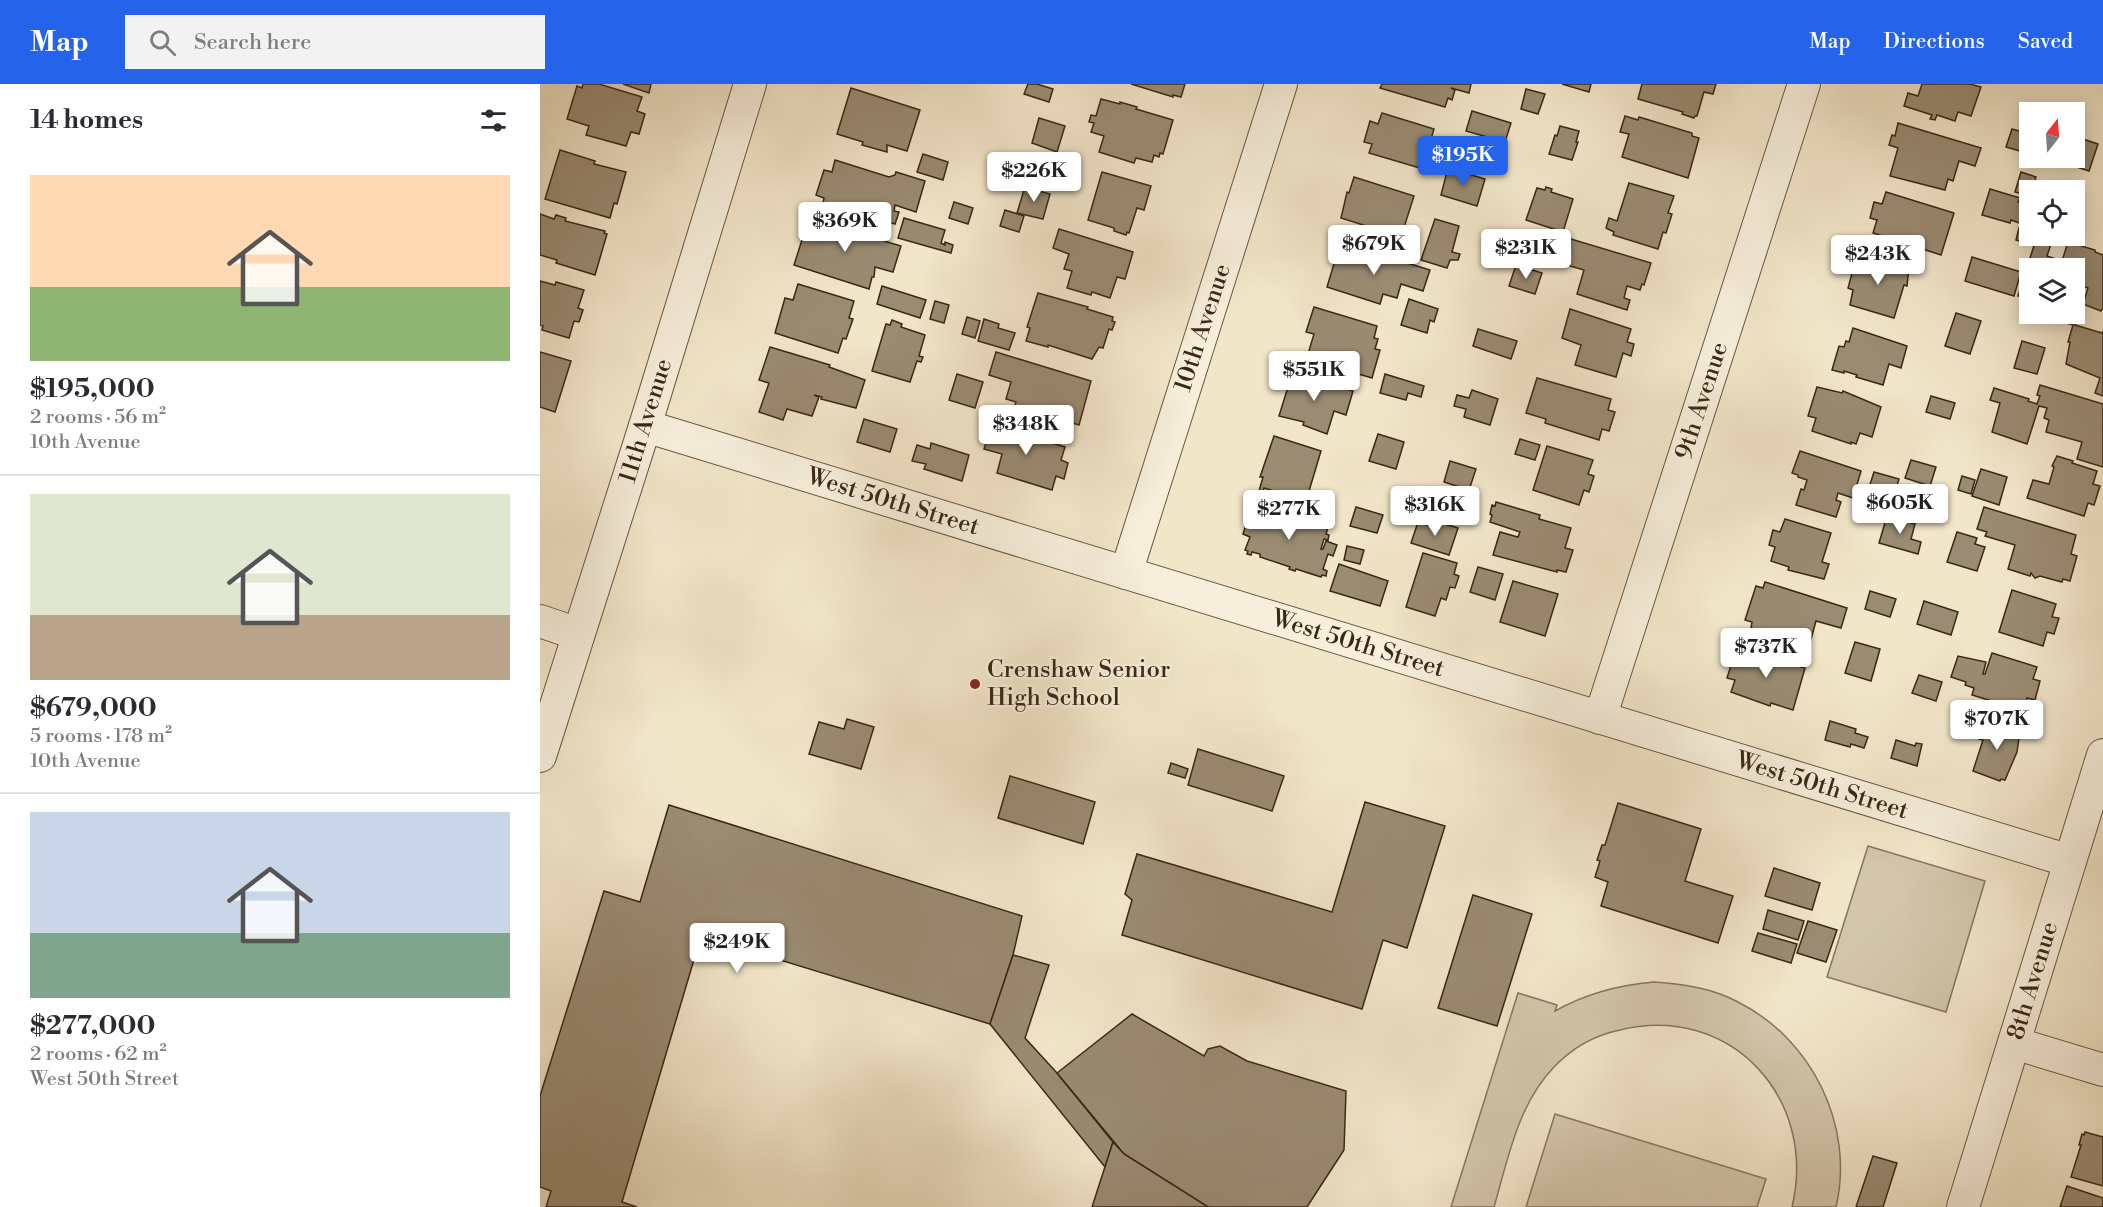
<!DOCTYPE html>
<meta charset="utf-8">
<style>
:root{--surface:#fff;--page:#f2f2f3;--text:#2b2b33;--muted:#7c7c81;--line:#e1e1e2;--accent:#2563eb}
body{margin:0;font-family:"Libre Bodoni",serif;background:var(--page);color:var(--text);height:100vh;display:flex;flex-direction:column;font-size:22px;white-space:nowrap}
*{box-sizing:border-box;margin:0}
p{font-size:20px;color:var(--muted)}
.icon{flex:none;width:33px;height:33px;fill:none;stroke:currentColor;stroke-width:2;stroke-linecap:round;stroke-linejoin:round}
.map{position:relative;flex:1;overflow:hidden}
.side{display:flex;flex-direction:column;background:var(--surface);width:540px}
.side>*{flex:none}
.needle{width:39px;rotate:17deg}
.controls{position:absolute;left:1479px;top:18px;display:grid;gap:12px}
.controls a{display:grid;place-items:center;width:66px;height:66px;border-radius:0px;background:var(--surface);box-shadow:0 3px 15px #0003;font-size:30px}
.price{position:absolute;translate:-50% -51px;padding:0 14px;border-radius:6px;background:#fff;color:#222;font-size:20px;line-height:39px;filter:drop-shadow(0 2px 3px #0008)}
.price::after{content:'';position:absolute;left:50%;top:36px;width:18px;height:14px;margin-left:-9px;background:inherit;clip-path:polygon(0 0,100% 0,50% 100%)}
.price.on{background:var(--accent);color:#fff}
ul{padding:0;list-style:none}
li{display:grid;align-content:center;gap:12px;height:318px;padding:0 30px}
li+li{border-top:2px solid var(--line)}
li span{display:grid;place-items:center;height:186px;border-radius:0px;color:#555}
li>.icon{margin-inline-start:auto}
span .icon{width:108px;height:108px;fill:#fffc;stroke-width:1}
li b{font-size:26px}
h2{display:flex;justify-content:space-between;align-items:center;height:72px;padding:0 30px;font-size:26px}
header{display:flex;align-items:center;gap:36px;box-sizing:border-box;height:84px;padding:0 30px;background:var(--accent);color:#fff}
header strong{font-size:28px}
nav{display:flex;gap:33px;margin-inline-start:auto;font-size:21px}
.search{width:420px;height:54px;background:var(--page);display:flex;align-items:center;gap:15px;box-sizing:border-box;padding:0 21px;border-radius:0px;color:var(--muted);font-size:22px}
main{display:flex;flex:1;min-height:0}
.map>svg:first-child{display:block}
.garden{fill:#d3c6aa;stroke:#86775f;stroke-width:1.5}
.building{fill:#9a8b72;stroke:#3a2814;stroke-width:1.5}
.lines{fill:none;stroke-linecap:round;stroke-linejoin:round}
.street-casing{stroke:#685841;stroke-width:34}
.street{stroke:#f7efdc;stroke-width:32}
.poi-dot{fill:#8f2418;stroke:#f7efdc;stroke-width:2}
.labels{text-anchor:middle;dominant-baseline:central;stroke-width:4.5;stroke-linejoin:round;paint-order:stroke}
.street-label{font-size:24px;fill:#3a2814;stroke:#f7efdc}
.poi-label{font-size:24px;fill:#3a2814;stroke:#f7efdc;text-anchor:start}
</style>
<header>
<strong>Map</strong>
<div class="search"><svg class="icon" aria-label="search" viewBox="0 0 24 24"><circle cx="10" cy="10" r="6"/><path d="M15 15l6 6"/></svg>Search here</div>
<nav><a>Map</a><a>Directions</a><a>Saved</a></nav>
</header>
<main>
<section class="side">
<h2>14 homes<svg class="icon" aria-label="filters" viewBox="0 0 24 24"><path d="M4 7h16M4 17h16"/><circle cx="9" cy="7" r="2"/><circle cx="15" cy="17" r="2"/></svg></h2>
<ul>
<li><span style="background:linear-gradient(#ffd9b3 60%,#8fb573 0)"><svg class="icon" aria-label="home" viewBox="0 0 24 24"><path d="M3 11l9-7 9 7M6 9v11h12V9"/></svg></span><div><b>$195,000</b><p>2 rooms · 56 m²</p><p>10th Avenue</p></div></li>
<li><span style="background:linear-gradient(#dfe7d0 65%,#b9a48a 0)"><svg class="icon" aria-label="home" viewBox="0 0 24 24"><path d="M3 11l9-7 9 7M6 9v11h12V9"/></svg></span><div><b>$679,000</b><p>5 rooms · 178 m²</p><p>10th Avenue</p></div></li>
<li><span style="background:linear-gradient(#c9d6e8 65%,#7fa58c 0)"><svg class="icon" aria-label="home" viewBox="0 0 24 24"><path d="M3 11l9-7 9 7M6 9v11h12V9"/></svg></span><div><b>$277,000</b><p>2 rooms · 62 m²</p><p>West 50th Street</p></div></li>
</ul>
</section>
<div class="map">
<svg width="1563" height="1123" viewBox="0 0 1563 1123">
<rect width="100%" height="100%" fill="#f2e6c9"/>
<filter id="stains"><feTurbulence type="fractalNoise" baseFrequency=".00333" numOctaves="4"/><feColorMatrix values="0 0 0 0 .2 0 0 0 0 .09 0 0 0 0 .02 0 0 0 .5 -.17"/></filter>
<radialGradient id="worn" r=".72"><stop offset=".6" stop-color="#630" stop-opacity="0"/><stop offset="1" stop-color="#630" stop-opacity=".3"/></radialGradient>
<g class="garden">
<polygon points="1328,762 1445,797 1406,928 1287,893"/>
<path d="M1114 898C1143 900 1172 904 1198 918 1272 955 1315 1042 1296 1123H1252C1278 1015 1191 919 1080 946 1056 951 1032 964 1014 983 978 1020 968 1075 954 1123H911L978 909 1017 921 1015 927C1047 909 1078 901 1114 898Z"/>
<polygon points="1015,1030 1226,1095 1217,1123 986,1123"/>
</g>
<g class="building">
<polygon points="43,0 59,0 102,13 97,27 105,30 99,50 91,48 86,62 46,51 49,42 27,35 37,2 42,4"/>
<polygon points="83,0 111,0 109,9"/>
<polygon points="488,0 497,0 513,5 509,18 484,10"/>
<polygon points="591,0 645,0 641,13 633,11 633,13"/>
<polygon points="842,0 931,0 929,9 911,4 915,6 912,16 908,14 905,23 840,4"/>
<polygon points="1022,0 1051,0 1049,8"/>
<polygon points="1102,0 1176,0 1173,10 1164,8 1157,32 1155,32 1154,34 1142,30 1143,28 1098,15"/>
<polygon points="1382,0 1430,0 1441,3 1431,32 1418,28 1415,37 1397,31 1395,36 1390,35 1392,31 1364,22 1368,9 1378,12"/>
<polygon points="311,4 380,26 367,67 347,61 347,68 322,61 323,58 297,50"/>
<polygon points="986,5 1005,10 998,30 981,25"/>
<polygon points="561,15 580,20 580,18 597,23 596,25 633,36 623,70 620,69 619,73 614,71 612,78 596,74 594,79 559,68 564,52 551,48 554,39 549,38 551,31 556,32"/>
<polygon points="932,27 971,39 965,58 926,47"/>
<polygon points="842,29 894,45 886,72 893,75 890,87 829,69 832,60 824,58 830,37 838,40"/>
<polygon points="1085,32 1098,36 1099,33 1152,49 1152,52 1159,54 1148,94 1082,73 1089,50 1080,48"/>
<polygon points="499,34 525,42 517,68 492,59"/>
<polygon points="1358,39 1441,64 1435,82 1419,77 1413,97 1408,95 1405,106 1350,92 1358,64 1349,61 1352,51 1355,52"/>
<polygon points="1020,42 1039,47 1036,58 1038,58 1032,76 1009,70 1015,51 1017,52"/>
<polygon points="1472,45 1490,50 1490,70 1466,63"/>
<polygon points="1534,52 1558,60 1549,87 1521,78 1522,74 1534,74"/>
<polygon points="20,66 55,77 54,80 86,88 77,120 74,119 70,134 5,115"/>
<polygon points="383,70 408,78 403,96 377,88"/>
<polygon points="295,76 349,93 355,91 356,88 385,97 376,128 355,121 354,127 359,128 355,140 318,129 317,132 283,119 284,114 276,111 284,86 292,88"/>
<polygon points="908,84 945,95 937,122 901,111"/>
<polygon points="562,88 611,102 604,126 597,124 589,149 587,148 586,151 574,147 574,144 548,136"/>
<polygon points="1481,88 1496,93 1492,106 1490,106 1490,112 1475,108"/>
<polygon points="814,93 874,112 861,153 801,134 807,108 809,109"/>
<polygon points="1089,99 1134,112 1128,129 1132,130 1126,149 1123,148 1118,165 1073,151 1074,148 1066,144 1069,134 1077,137"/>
<polygon points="485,103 510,110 503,135 477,129"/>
<polygon points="1006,103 1012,105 1011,108 1033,115 1023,148 986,136 997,104 1005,106"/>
<polygon points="1450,105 1480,114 1478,118 1490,121 1488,142 1471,136 1470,139 1442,131"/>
<polygon points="1346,108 1414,129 1401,171 1333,149 1337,136 1330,134 1334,118 1342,120"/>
<polygon points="414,118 433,124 428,140 409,134"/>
<polygon points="465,126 484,132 479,148 460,142"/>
<polygon points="0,130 14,135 16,131 26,134 25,137 65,147 64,149 67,150 55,191 16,179 17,176 0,171"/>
<polygon points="269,134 319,149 320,147 345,154 344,157 361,162 353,188 335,183 334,193 332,193 329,205 254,181"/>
<polygon points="364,134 405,146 401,159 405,161 405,158 413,161 411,169 358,154"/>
<polygon points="895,135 919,142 912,168 920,170 918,176 910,176 907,184 881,176"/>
<polygon points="1534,137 1543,140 1538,158 1516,152 1534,152"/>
<polygon points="1479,144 1490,147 1490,152 1492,152 1490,160 1476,156"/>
<polygon points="519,145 593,168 585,195 577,193 570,214 552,208 551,211 527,204 532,187 524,185 529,170 513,164"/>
<polygon points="1497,152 1513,154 1507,172 1522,177 1528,158 1555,166 1555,168 1563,171 1563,224 1561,227 1543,220 1548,204 1540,201 1544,190 1534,188 1534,184 1490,184 1490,215 1478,212"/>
<polygon points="1031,155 1111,179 1104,201 1102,200 1100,206 1087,202 1084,214 1090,216 1087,226 1037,210 1044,186 1016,178 1022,158 1030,160"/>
<polygon points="803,164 849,179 851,174 890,186 883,207 861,200 857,214 843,210 840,220 787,203 796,173 800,174"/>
<polygon points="1325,171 1369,183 1367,202 1364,201 1354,234 1310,221 1313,206 1308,204 1314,182 1320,184"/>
<polygon points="1432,173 1481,188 1474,212 1425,197"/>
<polygon points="976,181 1002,189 995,210 969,202"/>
<polygon points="0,197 15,201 16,198 44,206 38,224 43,226 39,238 34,237 29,254 2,246 3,242 0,241"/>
<polygon points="258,200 314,217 309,234 313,235 306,255 303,254 298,269 235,249 245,214 253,216"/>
<polygon points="342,202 386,216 380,234 337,220"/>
<polygon points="498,209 548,223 547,225 573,233 572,237 575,238 572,246 569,245 563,264 559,263 552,275 508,261 508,263 486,257 490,244 487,243"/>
<polygon points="869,215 898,225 894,238 890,236 887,249 861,241"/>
<polygon points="395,217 409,221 404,239 390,235"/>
<polygon points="774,223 837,242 834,254 838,255 835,265 840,266 832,294 785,280 786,277 768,270 774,250 766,248"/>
<polygon points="1030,225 1091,245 1087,258 1094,260 1091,272 1083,269 1076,293 1035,281 1041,261 1022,254"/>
<polygon points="1416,229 1441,237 1430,270 1405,262"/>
<polygon points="1502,230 1526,230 1538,233 1535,241 1562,249 1563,247 1563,312 1555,309 1560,294 1526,280 1530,258 1528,258 1533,241 1501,231"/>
<polygon points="427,233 440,237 435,254 422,250"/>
<polygon points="444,235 459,240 458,244 475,249 469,266 438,257"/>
<polygon points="352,236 362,240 361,243 385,251 379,272 383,273 381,278 377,277 370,298 332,287 346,240 350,241"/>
<polygon points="1313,244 1367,262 1361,284 1349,280 1343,301 1316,293 1317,291 1304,287 1304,289 1292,286 1299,262 1304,263 1306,257 1309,258"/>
<polygon points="938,245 977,257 971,275 933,262"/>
<polygon points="1482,257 1505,264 1497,290 1474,284"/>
<polygon points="230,263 290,281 289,283 325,296 316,324 281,315 282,313 274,311 279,313 272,332 247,325 243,336 219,328 229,299 219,296"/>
<polygon points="0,268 31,277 15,328 0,323"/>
<polygon points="456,268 551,297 539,341 530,338 530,341 511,335 510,338 489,332 490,329 474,324 476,318 466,315 471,298 449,291"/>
<polygon points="753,287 813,307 806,331 794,327 787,350 763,341 764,338 739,332"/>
<polygon points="417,290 443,298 435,324 409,316"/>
<polygon points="845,290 884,302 881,313 868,309 866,316 840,309"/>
<polygon points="997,294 1071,315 1068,326 1075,328 1069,347 1062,345 1059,356 1005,339 1006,335 986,329"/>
<polygon points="1500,301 1563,320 1563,383 1537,375 1542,358 1506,348 1509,336 1504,334 1507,324 1499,322 1487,360 1452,348 1460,319 1450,316 1454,304 1489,315 1488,317 1497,320 1500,312 1497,311"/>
<polygon points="1277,303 1302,309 1303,307 1341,323 1332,353 1320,349 1316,360 1311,358 1311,360 1272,347 1276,334 1268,332"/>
<polygon points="932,306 958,315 950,341 924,333 926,325 914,322 917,311 929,314"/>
<polygon points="1391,312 1415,319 1410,335 1386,328"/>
<polygon points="324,335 357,345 350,368 317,358"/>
<polygon points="444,338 525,363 521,376 528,379 524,395 516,392 512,406 457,389 462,370 444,365 448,353 440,350"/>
<polygon points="838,350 864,358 856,385 829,377"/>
<polygon points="734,352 781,367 766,417 724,404 720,415 717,414 723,393 720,393"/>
<polygon points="980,355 1000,361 995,376 975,370"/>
<polygon points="391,359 429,371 422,397 384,385 386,380 372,377 377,361 390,365"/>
<polygon points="1007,362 1053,376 1048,390 1054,392 1049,408 1044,406 1039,421 993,406"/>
<polygon points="1260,367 1321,387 1313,414 1298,409 1296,416 1301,418 1296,433 1256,421 1261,405 1264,406 1267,396 1258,393 1258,391 1252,389"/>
<polygon points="1517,372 1533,377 1532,379 1557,387 1553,400 1560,402 1554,421 1548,419 1544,432 1487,414 1493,396 1509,400 1514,383 1512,382"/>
<polygon points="1371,376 1396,383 1390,402 1365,394"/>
<polygon points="910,377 936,385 929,406 904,398"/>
<polygon points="1441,385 1467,393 1459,421 1432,412"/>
<polygon points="1334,388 1359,395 1351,421 1326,413"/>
<polygon points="1422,392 1435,396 1431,410 1418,406"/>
<polygon points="956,418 1000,431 999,435 1031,444 1025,464 1033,466 1026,488 1017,486 1017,488 953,471 960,448 978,453 980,448 950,438 952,431 950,430 952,421 955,422"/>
<polygon points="719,422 788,443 786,450 789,451 788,456 784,455 781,465 783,465 786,457 797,461 793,472 788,470 783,485 787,487 786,492 782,491 781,493 756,485 755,487 749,485 750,483 720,473 720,470 712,468 711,471 707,470 708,467 705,466 710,453 703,450 708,434 715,436"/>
<polygon points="816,423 843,431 837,449 810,442"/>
<polygon points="1444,423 1536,451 1531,470 1537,472 1530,497 1523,495 1522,498 1500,492 1495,494 1491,489 1490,492 1468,485 1475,461 1445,452 1447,448 1437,445"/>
<polygon points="1347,432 1375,440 1371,455 1381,458 1378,470 1339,459"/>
<polygon points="1245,435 1291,449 1282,478 1289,480 1284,495 1248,486 1249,483 1231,477 1235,463 1229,461 1233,446 1240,448"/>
<polygon points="892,436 918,444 909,471 871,459 878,438 890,442"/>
<polygon points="1417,448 1437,454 1435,460 1445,463 1437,487 1407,478"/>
<polygon points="807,462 824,466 820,480 804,476"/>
<polygon points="883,469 917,479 914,490 919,492 915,504 910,503 906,516 901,514 895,532 866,523"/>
<polygon points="799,480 848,497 840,522 790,507"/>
<polygon points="938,483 963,490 955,516 930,508"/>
<polygon points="973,497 1018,510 1005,552 960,538"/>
<polygon points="1225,498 1307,524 1301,544 1276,537 1270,559 1263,557 1262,560 1211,544 1212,538 1205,536 1216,502 1223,504"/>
<polygon points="1472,506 1516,520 1512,533 1519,534 1514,550 1507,548 1503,562 1459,548"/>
<polygon points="1330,507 1356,515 1350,533 1325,525"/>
<polygon points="1384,517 1418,528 1411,551 1377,540"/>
<polygon points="1315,558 1340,565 1331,597 1305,589"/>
<polygon points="1204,564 1265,584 1253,626 1231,619 1230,622 1191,608 1195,596 1187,594 1193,575 1201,577"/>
<polygon points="1452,569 1497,583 1493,595 1500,597 1495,616 1487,614 1484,627 1432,611 1434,604 1425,601 1426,598 1411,593 1418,572 1446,578 1443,590 1445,590"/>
<polygon points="1379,591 1402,598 1396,617 1372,609"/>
<polygon points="307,635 334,643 321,685 269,670 279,638 304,645"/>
<polygon points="1445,636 1480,647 1477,668 1465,696 1461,695 1460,697 1433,687 1443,656 1439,655"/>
<polygon points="1290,637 1316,645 1315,649 1328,653 1324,664 1311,660 1310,663 1285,656"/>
<polygon points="1356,656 1375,662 1376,659 1382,660 1377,682 1351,674"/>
<polygon points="658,665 744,692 732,727 648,701"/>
<polygon points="631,679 648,685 645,694 628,689"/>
<polygon points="470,692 555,718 543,760 458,734"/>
<polygon points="825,718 905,742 867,864 843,856 822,925 582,851 592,816 585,810 597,770 792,828"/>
<polygon points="1078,719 1161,745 1145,797 1193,812 1178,859 1061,822 1068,798 1055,793 1060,777 1057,776 1062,761 1065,761"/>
<polygon points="129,721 482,832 473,871 450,940 161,852 82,1118 97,1123 6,1123 11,1107 0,1103 0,1012 64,807 100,818"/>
<polygon points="1234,784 1280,799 1272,826 1225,812"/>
<polygon points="933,811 992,830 957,942 898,924"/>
<polygon points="1228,826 1264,837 1258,856 1223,845"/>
<polygon points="1268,837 1297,846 1286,878 1257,869"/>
<polygon points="1218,849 1257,860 1251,879 1212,867"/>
<polygon points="473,871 509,881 485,954 517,989 573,1058 565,1083 450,940"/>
<polygon points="592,930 664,972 668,965 680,962 707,977 806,1007 804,1066 767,1123 668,1123 584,1070 517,989"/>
<polygon points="1545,1048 1563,1053 1563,1102 1531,1093 1541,1061 1539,1061 1542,1050 1544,1051"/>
<polygon points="573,1058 584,1070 668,1123 552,1123"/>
<polygon points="1333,1072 1357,1079 1343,1123 1316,1123"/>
<polygon points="1527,1102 1563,1114 1563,1123 1520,1123"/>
</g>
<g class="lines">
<defs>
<g id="street">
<polyline points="105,342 1530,777"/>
<polyline points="586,489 741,0"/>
<polyline points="0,537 38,550"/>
<polyline points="1060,634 1264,0"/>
<polyline points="0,672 105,342 210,0"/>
<polyline points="1474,959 1563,986"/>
<polyline points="1423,1123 1563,671"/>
</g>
</defs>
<use href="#street" class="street-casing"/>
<use href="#street" class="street"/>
</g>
<circle class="poi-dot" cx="435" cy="600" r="6"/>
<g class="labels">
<g class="street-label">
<text transform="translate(663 244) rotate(-72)">10th Avenue</text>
<text transform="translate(1162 317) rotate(-72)">9th Avenue</text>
<text transform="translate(106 337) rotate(-73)">11th Avenue</text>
<text transform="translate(353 418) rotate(17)">West 50th Street</text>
<text transform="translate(818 560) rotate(17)">West 50th Street</text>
<text transform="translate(1282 702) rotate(17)">West 50th Street</text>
<text transform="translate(1493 897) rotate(-73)">8th Avenue</text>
</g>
<g class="poi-label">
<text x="447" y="586">Crenshaw Senior<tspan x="447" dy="28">High School</tspan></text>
</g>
</g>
<rect width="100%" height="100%" filter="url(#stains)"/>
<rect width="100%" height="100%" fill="url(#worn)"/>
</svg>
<div class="controls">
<a><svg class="needle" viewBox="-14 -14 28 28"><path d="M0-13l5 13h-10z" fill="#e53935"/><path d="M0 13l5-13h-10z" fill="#7c7c81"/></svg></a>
<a><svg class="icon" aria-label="locate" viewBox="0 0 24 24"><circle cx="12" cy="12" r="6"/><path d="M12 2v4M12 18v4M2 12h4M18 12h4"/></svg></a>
<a><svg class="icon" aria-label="layers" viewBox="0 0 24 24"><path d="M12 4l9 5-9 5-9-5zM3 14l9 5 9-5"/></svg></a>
</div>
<b class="price on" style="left:923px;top:103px">$195K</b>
<b class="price" style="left:494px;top:119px">$226K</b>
<b class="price" style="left:305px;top:169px">$369K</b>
<b class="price" style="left:834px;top:192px">$679K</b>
<b class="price" style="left:986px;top:196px">$231K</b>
<b class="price" style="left:1338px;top:202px">$243K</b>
<b class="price" style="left:774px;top:318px">$551K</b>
<b class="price" style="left:486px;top:372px">$348K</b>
<b class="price" style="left:1360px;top:451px">$605K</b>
<b class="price" style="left:895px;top:453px">$316K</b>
<b class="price" style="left:749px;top:457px">$277K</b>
<b class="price" style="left:1226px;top:595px">$737K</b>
<b class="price" style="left:1457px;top:667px">$707K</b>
<b class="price" style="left:197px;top:890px">$249K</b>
</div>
</main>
